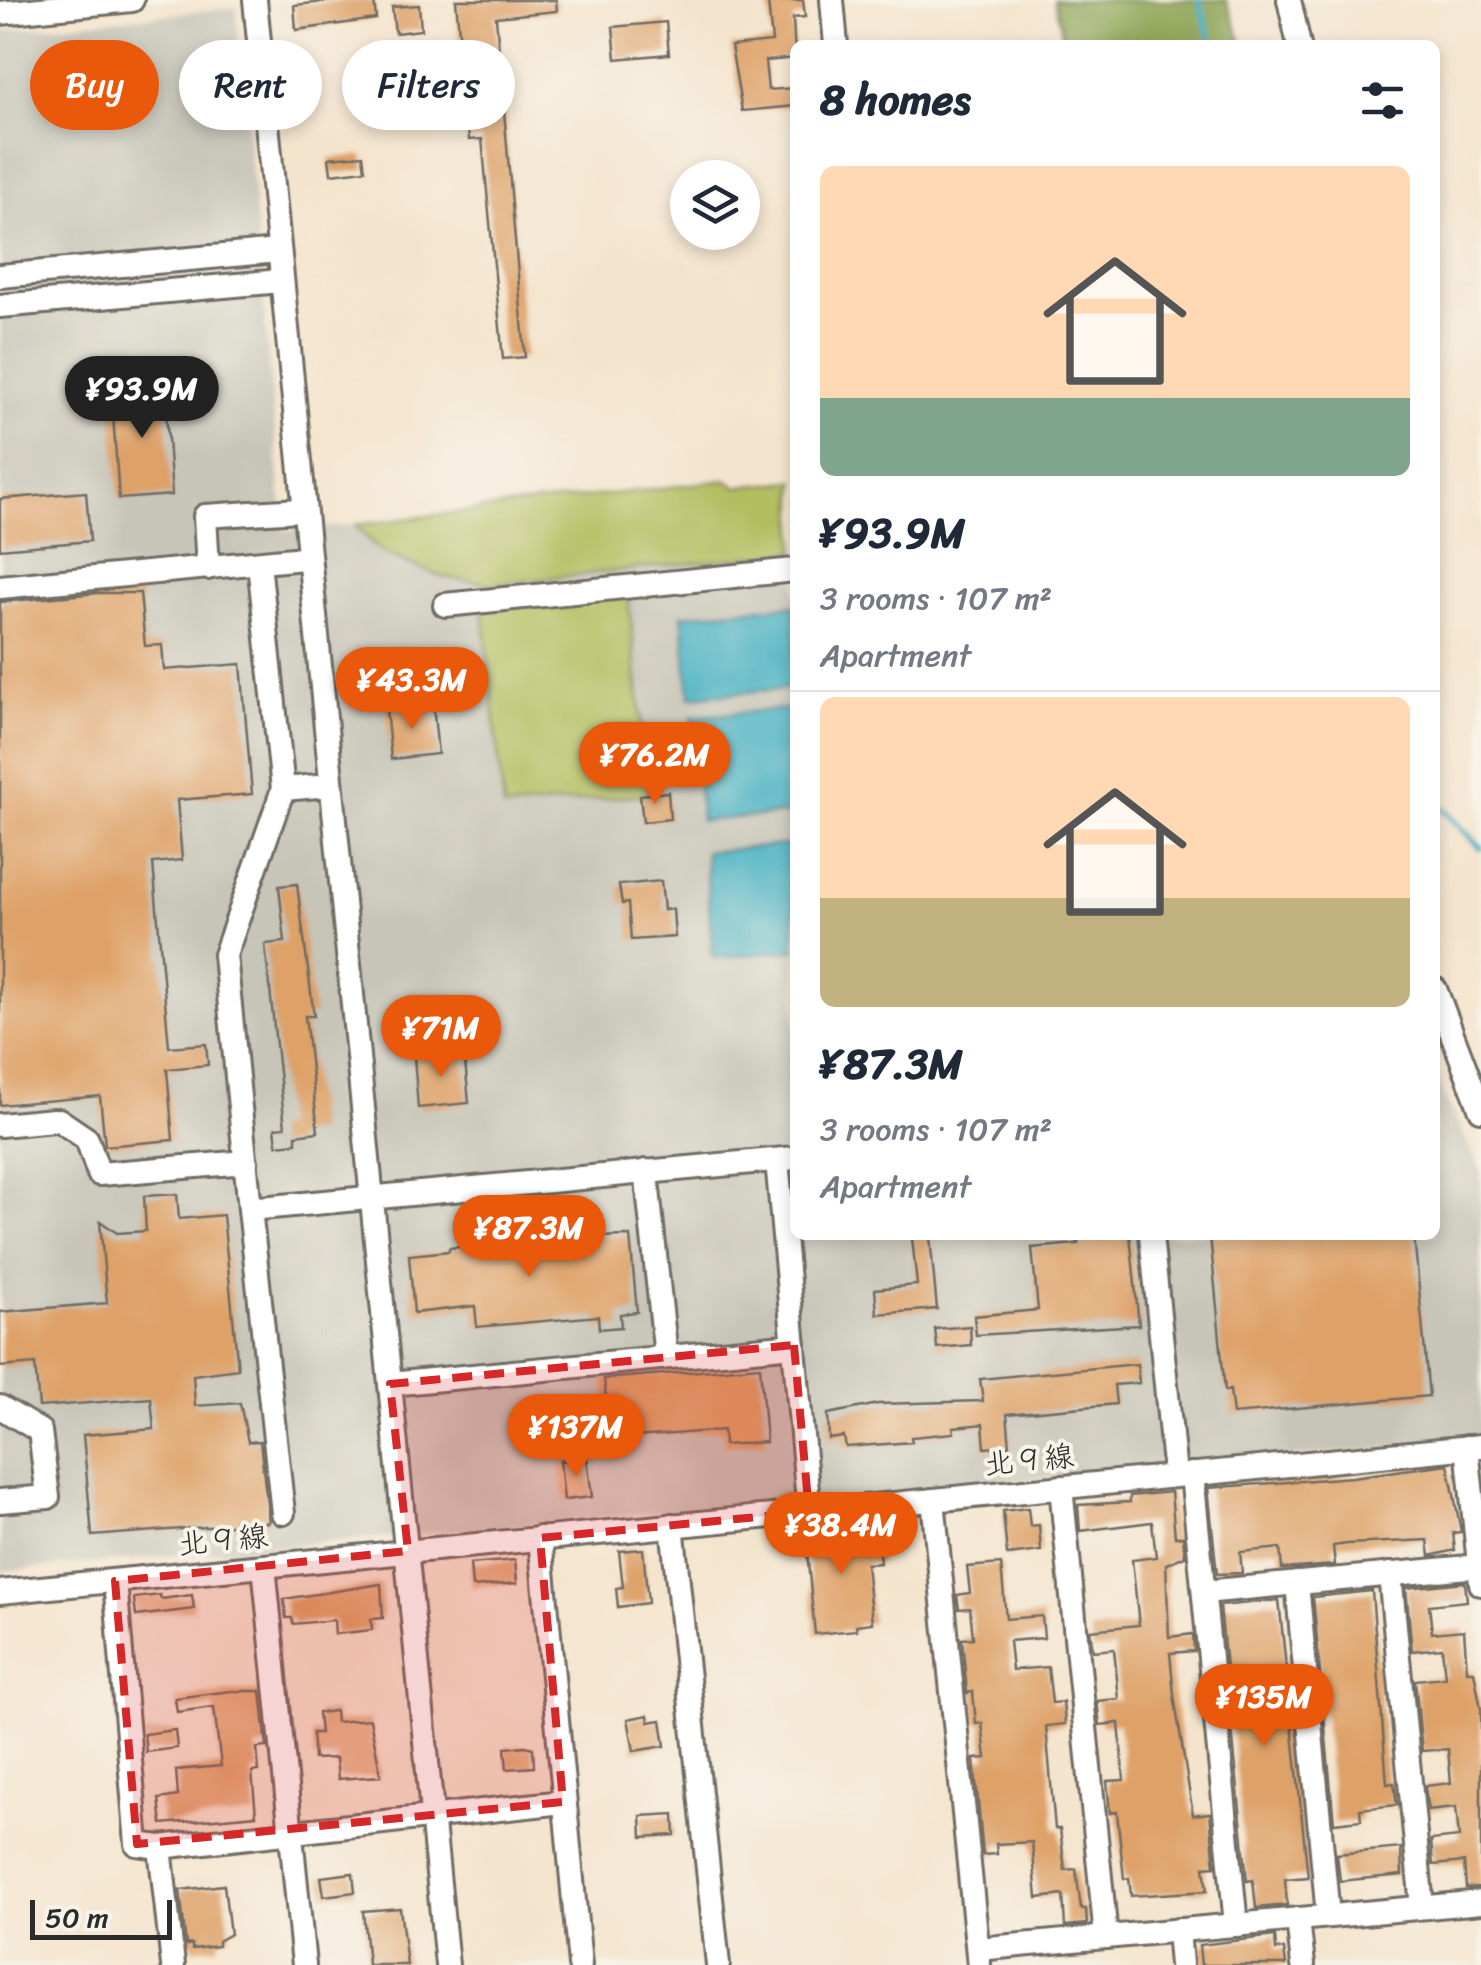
<!DOCTYPE html>
<meta charset="utf-8">
<style>
:root{--surface:#fff;--page:#f6f6f7;--text:#1f2937;--muted:#747a83;--line:#e0e1e3;--accent:#ea580c}
body{margin:0;font-family:Sriracha,"Klee One",sans-serif;background:var(--page);color:var(--text);height:100vh;display:flex;flex-direction:column;font-size:38px;white-space:nowrap}
*{box-sizing:border-box;margin:0}
p{font-size:32px;color:var(--muted)}
.icon{flex:none;width:55px;height:55px;fill:none;stroke:currentColor;stroke-width:2;stroke-linecap:round;stroke-linejoin:round}
.map{position:relative;flex:1;overflow:hidden}
.sheet{position:absolute;left:790px;top:40px;width:650px;height:1200px;display:flex;flex-direction:column;background:var(--surface);border-radius:15px;box-shadow:0 5px 15px #0003}
.sheet>*{flex:none}
.banner{position:absolute;left:30px;top:40px;width:610px;height:90px;display:flex;gap:20px}
.tools{position:absolute;left:670px;top:160px;display:grid;gap:20px}
.tools a{display:grid;place-items:center;width:90px;height:90px;border-radius:50%;background:var(--surface);box-shadow:0 5px 15px #0003;font-size:50px}
.scale{position:absolute;left:30px;bottom:25px;width:142px;box-sizing:border-box;padding-left:10px;border:5px solid #2b2b2b;border-top:0;font-size:28px;line-height:35px;white-space:nowrap;color:#2b2b2b;-webkit-text-stroke:8px #f7f3e8;paint-order:stroke}
.price{position:absolute;translate:-50% -85px;padding:0 22px;border-radius:35px;background:var(--accent);color:#fff;font-size:32px;line-height:65px;filter:drop-shadow(0 2px 5px #0008)}
.price::after{content:'';position:absolute;left:50%;top:60px;width:30px;height:22px;margin-left:-15px;background:inherit;clip-path:polygon(0 0,100% 0,50% 100%)}
.price.active{background:#222;color:#fff}
ul{padding:0;list-style:none}
li{display:grid;align-content:center;gap:20px;height:530px;padding:0 30px}
li+li{border-top:2px solid var(--line)}
li span{display:grid;place-items:center;height:310px;border-radius:15px;color:#555}
li>.icon{margin-inline-start:auto}
span .icon{width:180px;height:180px;fill:#fffc;stroke-width:1}
li b{font-size:42px}
h2{display:flex;justify-content:space-between;align-items:center;height:120px;padding:0 30px;font-size:42px}
.chip{padding:0 35px;border-radius:45px;background:var(--surface);box-shadow:0 5px 15px #0003;font-size:35px;line-height:90px}
.chip.active{background:var(--accent);color:#fff}
.map>svg:first-child{display:block}
.industrial{fill:#c7c4b8}
.green{fill:#b3be60;stroke:#6f7446;stroke-width:2.5}
.forest{fill:#8ea556;stroke:#5c6840;stroke-width:2.5}
.water{fill:#44b0c2;stroke:#386e76;stroke-width:2.5}
.lines{fill:none;stroke-linecap:round;stroke-linejoin:round}
.stream{stroke:#44b0c2;stroke-width:6}
.building{fill:#dea168}
.minor-casing{stroke:#716c64;stroke-width:28}
.minor{stroke:#fff;stroke-width:22}
.marked{fill:#d62828;fill-opacity:0.2;stroke:#d62828;stroke-width:8;stroke-dasharray:20 12;stroke-linejoin:round}
.labels{text-anchor:middle;dominant-baseline:central;stroke-width:8;stroke-linejoin:round;paint-order:stroke}
.street-label{font-size:30px;fill:#2b2b2b;stroke:#f7f3e8}
</style>
<div class="map">
<svg width="1481" height="1965" viewBox="0 0 1481 1965">
<rect width="100%" height="100%" fill="#f7f3e8"/>
<filter id="ink" filterUnits="userSpaceOnUse"><feTurbulence type="fractalNoise" baseFrequency=".01" numOctaves="2"/><feDisplacementMap in="SourceGraphic" scale="20" xChannelSelector="R" yChannelSelector="G"/><feConvolveMatrix kernelMatrix="1 2 1 2 8 2 1 2 1" color-interpolation-filters="sRGB"/></filter>
<filter id="wash" filterUnits="userSpaceOnUse"><feTurbulence type="fractalNoise" baseFrequency=".0048" numOctaves="4" result="noise"/><feDisplacementMap in="SourceGraphic" scale="40" xChannelSelector="R" yChannelSelector="G"/><feGaussianBlur stdDeviation="2.25" result="paint"/><feColorMatrix in="noise" values="0 0 0 0 0 0 0 0 0 0 0 0 0 0 0 0 0 1.4 0 .05"/><feComposite in="paint" operator="in"/></filter>
<g filter="url(#wash)">
<rect width="100%" height="100%" fill="#f4e4cd"/>
<polygon class="industrial" points="236,8 284,531 795,483 795,1235 1435,1235 1435,1077 1481,1171 1481,1440 0,1571 0,31"/>
<g class="green">
<polygon points="726,480 737,487 795,481 795,552 494,584 442,577 381,552 355,525"/>
<polygon points="628,593 649,794 504,809 483,609"/>
</g>
<polygon class="forest" points="1054,0 1226,0 1243,45 1065,45"/>
<g class="water">
<polygon points="795,605 795,688 690,697 682,615"/>
<polygon points="795,708 795,813 701,821 692,717"/>
<polygon points="795,844 795,950 713,958 705,852"/>
</g>
<g class="lines">
<g class="stream">
<polyline points="1199,0 1212,45"/>
<polyline points="1435,801 1481,848"/>
</g>
</g>
<g id="blocks">
<g class="building">
<polygon points="345,0 374,0 376,19 296,30 294,5"/>
<polygon points="456,0 556,0 557,11 496,17 525,357 503,359 482,139 469,140"/>
<polygon points="803,0 805,17 793,18 795,58 765,61 768,90 795,88 795,106 742,111 731,46 772,42 768,2"/>
<polygon points="419,5 421,30 395,33 392,7"/>
<polygon points="666,22 669,54 616,59 613,27"/>
<polygon points="363,155 365,170 331,174 329,158"/>
<polygon points="164,383 172,495 119,499 111,387"/>
<polygon points="86,492 90,541 0,549 0,499"/>
<polygon points="98,593 140,593 145,646 162,645 164,670 241,664 252,794 177,800 182,860 153,863 169,1047 206,1044 208,1065 167,1069 173,1140 105,1146 100,1096 0,1105 0,602"/>
<polygon points="433,705 438,754 391,759 386,709"/>
<polygon points="668,792 670,819 643,822 640,795"/>
<polygon points="661,881 664,910 673,909 675,937 631,940 628,903 622,904 619,885"/>
<polygon points="297,884 314,1016 305,1016 318,1132 296,1135 296,1143 277,1145 275,1128 285,1127 265,944 285,942 279,886"/>
<polygon points="464,1051 469,1103 418,1108 414,1056"/>
<polygon points="177,1194 179,1219 223,1215 238,1369 193,1375 195,1406 240,1403 248,1442 260,1441 269,1522 92,1536 83,1435 154,1429 151,1398 39,1407 35,1364 0,1367 0,1312 107,1303 100,1221 117,1233 146,1231 144,1196"/>
<polygon points="552,1233 553,1238 630,1236 637,1312 620,1314 621,1327 599,1329 598,1316 477,1327 475,1306 414,1313 409,1255 449,1251 449,1248 469,1246 469,1241"/>
<polygon points="1101,1235 1130,1235 1139,1325 976,1335 974,1316 1038,1310 1032,1248 1078,1244 1077,1240"/>
<polygon points="1210,1235 1414,1235 1429,1396 1233,1414 1230,1390 1225,1391"/>
<polygon points="930,1237 937,1309 877,1314 875,1289 917,1285 912,1238"/>
<polygon points="970,1326 971,1345 937,1348 935,1329"/>
<polygon points="1137,1364 1139,1383 1114,1385 1116,1404 1007,1414 1010,1446 985,1448 983,1424 953,1427 954,1433 911,1437 912,1442 846,1447 844,1437 829,1439 828,1414 878,1404 983,1401 980,1379"/>
<polygon points="760,1366 766,1442 724,1445 723,1430 610,1439 604,1379"/>
<polygon points="587,1458 592,1497 564,1500 560,1461"/>
<polygon points="1448,1464 1461,1532 1453,1533 1455,1550 1430,1556 1428,1540 1347,1544 1333,1546 1335,1565 1282,1569 1280,1548 1240,1552 1242,1573 1217,1574 1208,1488 1353,1477"/>
<polygon points="1171,1492 1175,1537 1183,1536 1185,1556 1166,1564 1169,1637 1193,1634 1194,1651 1170,1653 1174,1695 1193,1815 1210,1813 1215,1866 1204,1867 1207,1891 1131,1896 1129,1878 1124,1879 1117,1812 1110,1813 1107,1781 1124,1780 1119,1723 1100,1725 1097,1701 1119,1699 1114,1649 1093,1651 1090,1630 1139,1625 1132,1560 1156,1557 1152,1522 1080,1531 1078,1505 1130,1502 1130,1496"/>
<polygon points="1028,1508 1030,1526 1039,1525 1041,1551 1007,1555 1003,1511"/>
<polygon points="876,1525 880,1563 866,1564 872,1623 856,1625 857,1630 815,1634 805,1532"/>
<polygon points="643,1549 648,1603 618,1607 616,1588 623,1587 619,1551"/>
<polygon points="515,1560 517,1583 472,1587 470,1564"/>
<polygon points="1001,1564 1006,1619 1042,1616 1044,1638 1009,1641 1012,1670 1048,1667 1052,1703 1063,1702 1065,1724 1046,1726 1055,1829 1060,1829 1065,1870 1076,1869 1081,1909 1086,1909 1087,1924 1065,1926 1063,1895 1037,1898 1032,1842 996,1844 997,1854 983,1855 974,1759 986,1758 982,1723 976,1724 973,1692 967,1693 962,1639 973,1638 970,1608 959,1609 957,1595 970,1593 967,1567"/>
<polygon points="1465,1582 1467,1601 1429,1605 1432,1633 1464,1630 1467,1671 1474,1671 1481,1709 1481,1887 1466,1888 1464,1862 1433,1865 1431,1840 1459,1837 1456,1807 1428,1810 1425,1786 1451,1783 1448,1749 1422,1751 1415,1680 1445,1677 1442,1648 1412,1651 1406,1588"/>
<polygon points="381,1584 383,1618 371,1619 372,1630 335,1634 334,1620 293,1624 292,1618 286,1618 284,1599"/>
<polygon points="1372,1591 1387,1784 1394,1783 1397,1805 1360,1809 1361,1820 1334,1823 1313,1597"/>
<polygon points="160,1595 161,1599 192,1595 194,1609 136,1616 134,1598"/>
<polygon points="1279,1600 1308,1877 1285,1879 1287,1905 1256,1908 1253,1880 1247,1881 1220,1606"/>
<polygon points="231,1691 261,1691 267,1747 257,1748 259,1771 252,1772 256,1815 162,1824 159,1799 178,1796 176,1770 221,1766 214,1707 177,1712 175,1698"/>
<polygon points="335,1711 336,1722 370,1719 381,1776 338,1779 336,1758 314,1759 312,1733 320,1733 318,1713"/>
<polygon points="648,1715 649,1722 661,1720 665,1746 634,1751 628,1719"/>
<polygon points="175,1730 177,1748 146,1752 144,1734"/>
<polygon points="525,1746 533,1748 534,1767 507,1769 505,1748"/>
<polygon points="674,1814 675,1835 642,1837 641,1816"/>
<polygon points="1401,1848 1402,1875 1340,1881 1337,1854"/>
<polygon points="353,1873 355,1892 324,1896 321,1877"/>
<polygon points="224,1885 230,1934 218,1941 218,1946 192,1949 192,1944 186,1945 180,1890"/>
<polygon points="400,1908 407,1965 368,1965 363,1911"/>
<polygon points="1275,1936 1276,1950 1284,1949 1286,1965 1201,1965 1199,1945"/>
</g>
</g>
</g>
<g filter="url(#ink)">
<use href="#blocks" fill-opacity="0" stroke="#716c64" stroke-width="2.5"/>
<g class="lines">
<defs>
<g id="minor">
<path d="M255 0C313 656 384 1310 447 1965"/>
<polyline points="832,0 836,45"/>
<polyline points="1289,0 1299,45"/>
<polyline points="0,13 132,0"/>
<polyline points="0,276 278,251"/>
<polyline points="0,306 281,281"/>
<polyline points="259,563 283,789 330,785"/>
<polyline points="208,568 205,516 300,510"/>
<polyline points="0,587 304,558"/>
<polyline points="445,605 795,570"/>
<polyline points="283,789 225,955 250,1209 795,1158"/>
<polyline points="1435,989 1481,1110"/>
<polyline points="59,1120 87,1139 99,1174 246,1162"/>
<polyline points="0,1125 54,1120"/>
<polyline points="777,1160 809,1512"/>
<polyline points="646,1171 666,1357"/>
<polyline points="250,1209 283,1513"/>
<polyline points="1151,1235 1175,1475"/>
<polyline points="390,1384 794,1345"/>
<polyline points="0,1407 40,1431 48,1497 0,1501"/>
<polyline points="1467,1447 1481,1584"/>
<polyline points="1192,1474 1236,1925"/>
<polyline points="1061,1487 1106,1937"/>
<polyline points="933,1500 979,1965"/>
<polyline points="672,1525 718,1965"/>
<polyline points="540,1538 580,1965"/>
<polyline points="264,1566 304,1965"/>
<polyline points="1390,1574 1422,1907"/>
<polyline points="115,1581 137,1844 160,1847 563,1802"/>
<polyline points="1297,1583 1328,1916"/>
<polyline points="0,1592 1481,1446"/>
<polyline points="1204,1592 1479,1566"/>
<polyline points="160,1847 173,1965"/>
<polyline points="1298,1919 1303,1965"/>
<polyline points="1178,1930 1181,1965"/>
<polyline points="978,1949 1481,1902"/>
</g>
</defs>
<use href="#minor" class="minor-casing"/>
<use href="#minor" class="minor"/>
</g>
</g>
<path class="marked" d="M794 1345 809 1512 540 1538 563 1802 137 1844 115 1581 408 1551 390 1384Z"/>
<g class="labels">
<g class="street-label">
<text transform="translate(1029 1460) rotate(-6)">北９線</text>
<text transform="translate(223 1540) rotate(-6)">北９線</text>
</g>
</g>
</svg>
<div class="tools">
<a><svg class="icon" aria-label="layers" viewBox="0 0 24 24"><path d="M12 4l9 5-9 5-9-5zM3 14l9 5 9-5"/></svg></a>
</div>
<div class="scale">50 m</div>
<b class="price active" style="left:142px;top:441px">¥93.9M</b>
<b class="price" style="left:412px;top:732px">¥43.3M</b>
<b class="price" style="left:655px;top:807px">¥76.2M</b>
<b class="price" style="left:441px;top:1080px">¥71M</b>
<b class="price" style="left:529px;top:1280px">¥87.3M</b>
<b class="price" style="left:576px;top:1479px">¥137M</b>
<b class="price" style="left:841px;top:1577px">¥38.4M</b>
<b class="price" style="left:1264px;top:1749px">¥135M</b>
<div class="banner">
<a class="chip active">Buy</a>
<a class="chip">Rent</a>
<a class="chip">Filters</a>
</div>
<section class="sheet">
<h2>8 homes<svg class="icon" aria-label="filters" viewBox="0 0 24 24"><path d="M4 7h16M4 17h16"/><circle cx="9" cy="7" r="2"/><circle cx="15" cy="17" r="2"/></svg></h2>
<ul>
<li><span style="background:linear-gradient(#ffd9b3 75%,#7fa58c 0)"><svg class="icon" aria-label="home" viewBox="0 0 24 24"><path d="M3 11l9-7 9 7M6 9v11h12V9"/></svg></span><div><b>¥93.9M</b><p>3 rooms · 107 m²</p><p>Apartment</p></div></li>
<li><span style="background:linear-gradient(#ffd9b3 65%,#c2b280 0)"><svg class="icon" aria-label="home" viewBox="0 0 24 24"><path d="M3 11l9-7 9 7M6 9v11h12V9"/></svg></span><div><b>¥87.3M</b><p>3 rooms · 107 m²</p><p>Apartment</p></div></li>
</ul>
</section>
</div>
